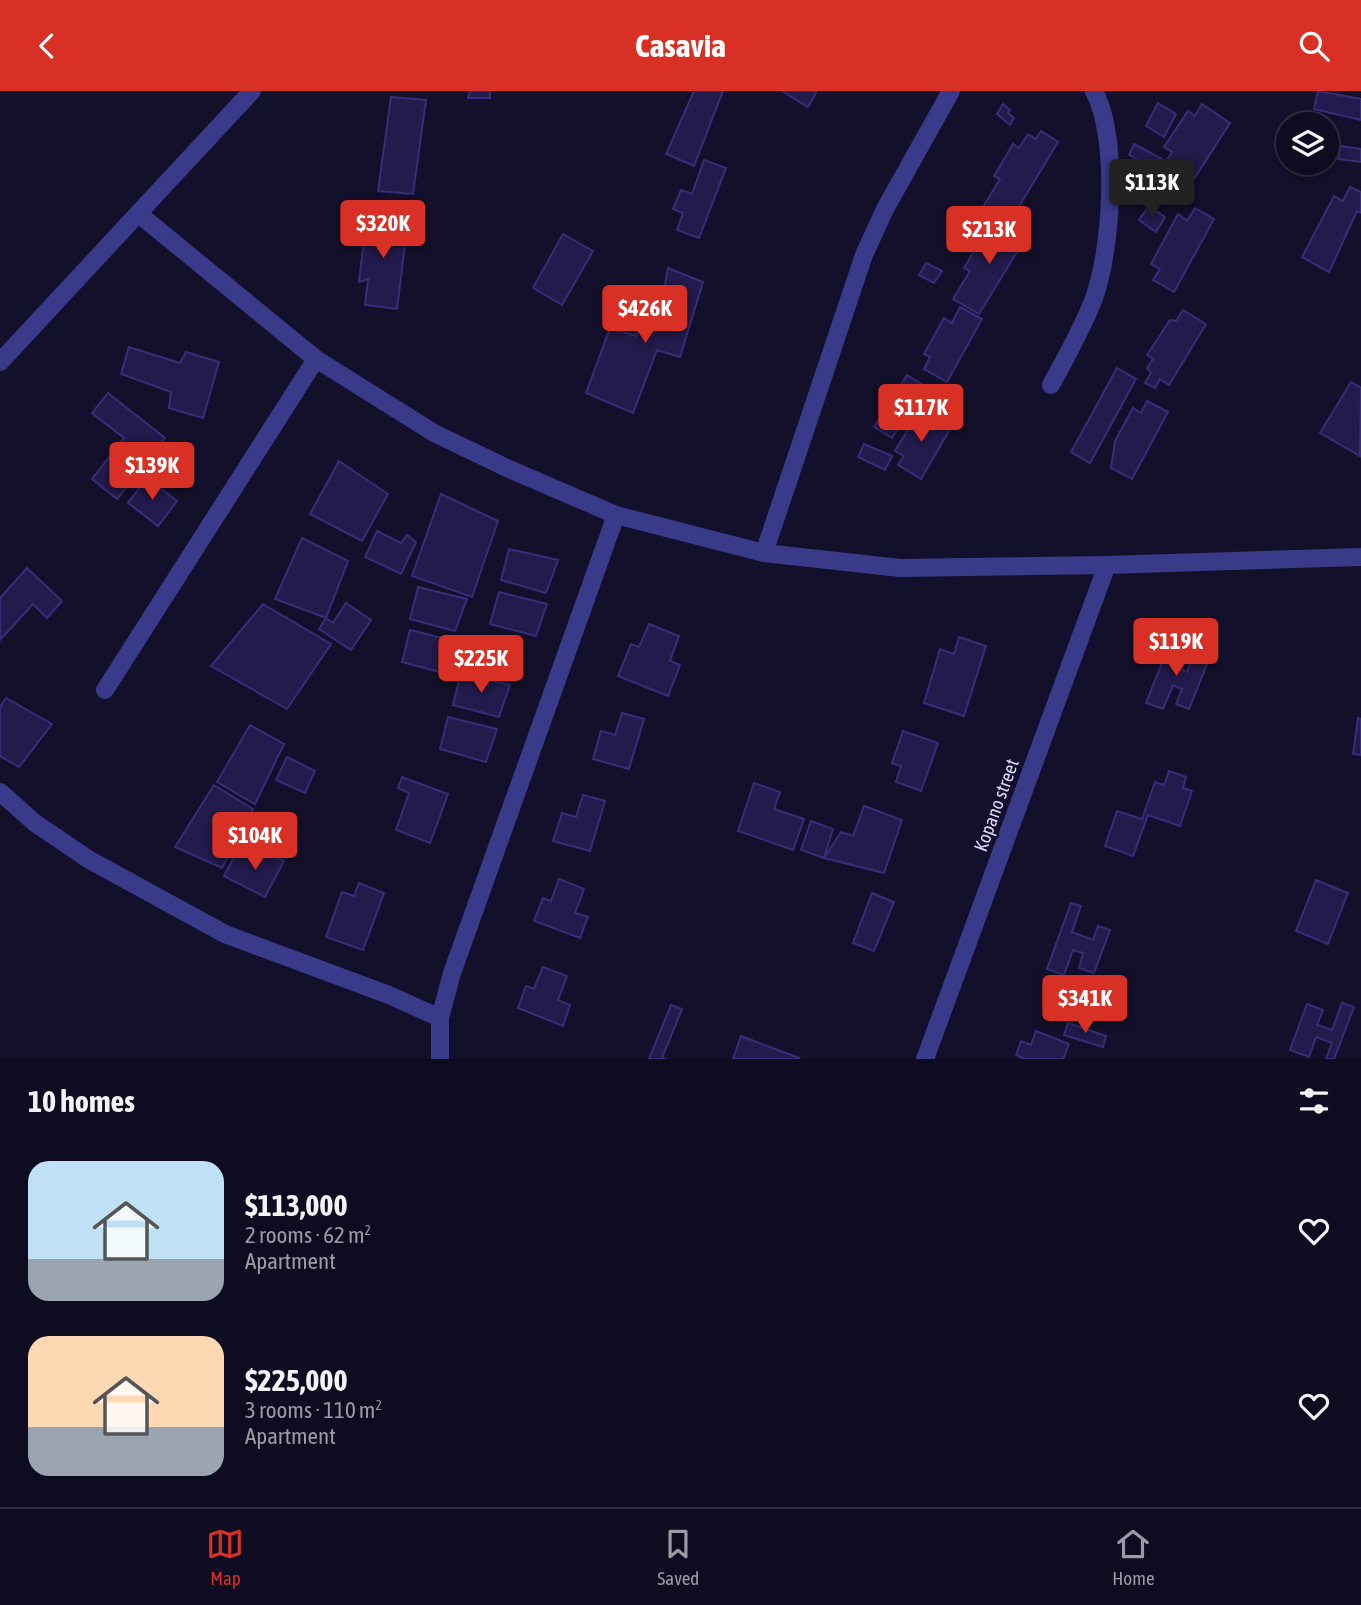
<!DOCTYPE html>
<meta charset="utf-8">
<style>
:root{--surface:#0e0c20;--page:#171529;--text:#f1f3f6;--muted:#9b9ba5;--line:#2e2c3e;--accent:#d93025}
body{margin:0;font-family:"Asap Condensed",sans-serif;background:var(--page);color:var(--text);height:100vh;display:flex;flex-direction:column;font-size:26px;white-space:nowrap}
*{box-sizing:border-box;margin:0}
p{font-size:23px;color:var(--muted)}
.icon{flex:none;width:38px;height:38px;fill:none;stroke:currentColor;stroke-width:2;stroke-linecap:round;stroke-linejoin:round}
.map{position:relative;height:968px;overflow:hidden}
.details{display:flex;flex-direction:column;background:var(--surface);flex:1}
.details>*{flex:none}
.fabs{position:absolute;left:1276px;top:21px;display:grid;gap:14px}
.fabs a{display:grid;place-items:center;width:63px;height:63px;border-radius:50%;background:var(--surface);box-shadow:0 4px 10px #0003,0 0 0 2px var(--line);font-size:35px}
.price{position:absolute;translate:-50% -60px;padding:0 16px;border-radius:7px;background:var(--accent);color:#fff;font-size:23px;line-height:46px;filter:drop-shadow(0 2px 4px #0008)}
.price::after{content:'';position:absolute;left:50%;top:42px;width:21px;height:16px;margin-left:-10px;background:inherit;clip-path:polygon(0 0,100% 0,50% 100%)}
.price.current{background:#222;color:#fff}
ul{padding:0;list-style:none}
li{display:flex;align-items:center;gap:21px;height:175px;padding:0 28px}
li span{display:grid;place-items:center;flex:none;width:196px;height:140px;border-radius:21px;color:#555}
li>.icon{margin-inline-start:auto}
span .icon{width:84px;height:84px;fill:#fffc;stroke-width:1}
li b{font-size:30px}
h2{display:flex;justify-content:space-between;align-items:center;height:84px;padding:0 28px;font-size:30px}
header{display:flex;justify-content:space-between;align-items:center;height:91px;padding:0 28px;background:var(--accent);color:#fff;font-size:32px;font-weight:700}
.tabs{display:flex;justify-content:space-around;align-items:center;height:98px;border-top:2px solid var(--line);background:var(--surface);font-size:19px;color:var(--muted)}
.tabs a{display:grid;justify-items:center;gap:4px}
.tabs .current{color:var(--accent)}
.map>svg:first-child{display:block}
.building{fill:#231b4c;stroke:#382d79;stroke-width:2}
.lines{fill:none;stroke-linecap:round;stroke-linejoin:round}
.minor{stroke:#3a3a8b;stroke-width:18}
.tertiary{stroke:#3a3a8b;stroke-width:18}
.labels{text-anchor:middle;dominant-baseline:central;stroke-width:5;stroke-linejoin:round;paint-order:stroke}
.street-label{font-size:19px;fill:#dcdaff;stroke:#13102b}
</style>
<header><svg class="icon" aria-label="back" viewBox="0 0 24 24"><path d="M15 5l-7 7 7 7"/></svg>Casavia<svg class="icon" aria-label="search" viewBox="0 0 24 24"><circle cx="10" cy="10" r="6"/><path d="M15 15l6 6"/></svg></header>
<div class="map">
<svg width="1361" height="968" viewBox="0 0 1361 968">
<rect width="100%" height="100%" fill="#13102b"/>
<g class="building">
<polygon points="470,0 490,0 490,7 468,7"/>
<polygon points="694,0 723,0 694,75 666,63"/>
<polygon points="782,0 817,0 808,16"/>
<polygon points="1318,0 1361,8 1361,29 1314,18"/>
<polygon points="391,6 426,9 413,103 378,100"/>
<polygon points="1158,12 1176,23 1164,46 1146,35"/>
<polygon points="1003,13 1010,19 1008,22 1014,27 1010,34 997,23"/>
<polygon points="1202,13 1230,32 1190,94 1162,76 1172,61 1164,56 1188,20 1195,25"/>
<polygon points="1041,40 1058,51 1009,132 983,116 1000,88 994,85 1013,53 1019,57 1028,43 1036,48"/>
<polygon points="1134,53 1164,69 1158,80 1129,64"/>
<polygon points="1341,55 1361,58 1361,71 1338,68"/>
<polygon points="704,69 726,77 699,147 677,139 683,122 673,118 681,99 692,103"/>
<polygon points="1350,96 1361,101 1361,122 1357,120 1329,181 1302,166 1334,105 1343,110"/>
<polygon points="1149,115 1165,126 1156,141 1139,129"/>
<polygon points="1195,117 1214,128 1174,201 1153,189 1160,178 1151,173 1178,123 1187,130"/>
<polygon points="367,124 408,129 397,218 365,214 368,188 359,191"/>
<polygon points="1011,132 1028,143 979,223 953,208 970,180 964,177 983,145 989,149 998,135 1006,140"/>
<polygon points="563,143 593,160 562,214 533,197"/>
<polygon points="926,172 942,180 934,192 919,184"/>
<polygon points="668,177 703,191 680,266 657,259 633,322 586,302 610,237 636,245 644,227 658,233"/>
<polygon points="960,216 982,228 947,291 924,278 930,266 924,263 944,227 952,232"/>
<polygon points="1183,219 1206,233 1169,294 1160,288 1155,297 1145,292 1151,282 1147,277 1153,268 1147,264 1170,229 1176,230"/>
<polygon points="129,256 180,272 186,261 219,271 203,327 169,317 171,301 121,283"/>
<polygon points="1117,277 1136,288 1090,372 1071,361"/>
<polygon points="907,284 923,294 914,307 899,297"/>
<polygon points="1351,291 1361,297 1360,365 1320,342"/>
<polygon points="108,302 165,347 117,408 92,388 124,347 92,322"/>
<polygon points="1147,310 1168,321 1132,388 1111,377 1115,350 1133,317 1141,322"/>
<polygon points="887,315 905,326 892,347 874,336"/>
<polygon points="919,320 950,338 921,388 898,374 904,365 895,360"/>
<polygon points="864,353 892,365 885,379 858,366"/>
<polygon points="339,370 388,403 362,450 310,423"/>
<polygon points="147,387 177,410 158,435 128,412"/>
<polygon points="441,403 498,430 472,506 412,485"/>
<polygon points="377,440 401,452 407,444 416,451 401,483 365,466"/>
<polygon points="302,447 348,470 326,527 275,508"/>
<polygon points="509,458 558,469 546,502 501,489"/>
<polygon points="27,477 62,510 47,527 33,513 0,549 0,507"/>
<polygon points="418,496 467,508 455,540 410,528"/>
<polygon points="499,501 547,513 536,545 490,533"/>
<polygon points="346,512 371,529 351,559 319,538 326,527 333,532"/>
<polygon points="263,513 331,553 287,618 211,575"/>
<polygon points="649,533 679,545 670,570 680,574 668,605 618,585 631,553 639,556"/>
<polygon points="410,539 458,551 447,583 402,571"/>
<polygon points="1173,545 1185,550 1174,576 1187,581 1192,567 1207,573 1189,618 1176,613 1182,598 1173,594 1163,618 1146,612"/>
<polygon points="959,546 986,555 964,625 924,612 940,558 954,563"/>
<polygon points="461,582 510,594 499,626 453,614"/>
<polygon points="6,607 52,633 19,676 0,665 0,616"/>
<polygon points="622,622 644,628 629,678 593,668 601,640 615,644"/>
<polygon points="448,626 497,638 486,671 440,658"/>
<polygon points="1358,627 1361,628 1361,664 1353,663"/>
<polygon points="250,634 284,653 255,713 217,691"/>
<polygon points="903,640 938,652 921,700 896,691 901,675 892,672"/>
<polygon points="287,666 315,680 305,702 276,689"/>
<polygon points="1169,680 1186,686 1183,697 1192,700 1180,735 1148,724 1133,765 1105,755 1117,720 1142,728 1155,691 1164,694"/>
<polygon points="402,686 448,703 430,752 396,739 409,702 398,697"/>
<polygon points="754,692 780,701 774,718 804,728 793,759 738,740"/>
<polygon points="214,694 253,718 222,777 175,756"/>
<polygon points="583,704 605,710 590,760 553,750 562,722 576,726"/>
<polygon points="864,715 902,729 884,782 824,767 841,741 853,745"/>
<polygon points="811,730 833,738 824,767 801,759"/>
<polygon points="261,759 284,770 265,806 224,785 237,760 256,770"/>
<polygon points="559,788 584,798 575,822 588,826 580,847 534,830 543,807 551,810"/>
<polygon points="1316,789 1348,802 1328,853 1296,840"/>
<polygon points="359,792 384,802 363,859 326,846 342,801 354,805"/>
<polygon points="872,802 894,811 874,860 853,852"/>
<polygon points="1071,812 1081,815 1072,841 1093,849 1098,835 1110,839 1094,882 1079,877 1083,862 1073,859 1064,884 1047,878"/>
<polygon points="543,876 567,885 558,909 570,914 563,935 518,917 526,895 534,898"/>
<polygon points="1342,912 1354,916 1334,968 1326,968 1332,952 1316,946 1309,966 1290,959 1307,913 1323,919 1317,934 1332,939"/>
<polygon points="671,914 682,918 662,967 665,968 649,968"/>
<polygon points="1068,932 1106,945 1103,956 1064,944"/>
<polygon points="1036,940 1069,953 1063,968 1024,968 1016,964 1021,950 1031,954"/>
<polygon points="741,945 799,967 798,968 733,968"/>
</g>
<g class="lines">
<g class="minor">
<polyline points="140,124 316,268 434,342 509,378 616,424 764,462 900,477 1107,474 1361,466"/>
<path d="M1051 294C1066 266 1083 237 1094 207 1112 157 1119 47 1094 0"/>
<polyline points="764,462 864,164 885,118 951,0"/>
<polyline points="105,599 316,268"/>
<polyline points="0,701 35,732 88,768 225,843 389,904 440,927 452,882 616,424"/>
<polyline points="440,927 440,968"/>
<polyline points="925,968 1107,474"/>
</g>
<polyline class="tertiary" points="0,271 252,0"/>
</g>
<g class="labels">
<g class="street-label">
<text transform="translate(996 714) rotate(-70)">Kopano street</text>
</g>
</g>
</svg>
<div class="fabs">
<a><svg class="icon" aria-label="layers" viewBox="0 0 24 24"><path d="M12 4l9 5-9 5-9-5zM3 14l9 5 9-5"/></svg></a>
</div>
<b class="price current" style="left:1152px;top:128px">$113K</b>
<b class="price" style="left:383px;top:169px">$320K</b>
<b class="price" style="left:989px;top:175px">$213K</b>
<b class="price" style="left:645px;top:254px">$426K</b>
<b class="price" style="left:921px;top:353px">$117K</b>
<b class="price" style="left:152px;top:411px">$139K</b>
<b class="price" style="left:1176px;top:587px">$119K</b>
<b class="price" style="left:481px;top:604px">$225K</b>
<b class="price" style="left:255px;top:781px">$104K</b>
<b class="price" style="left:1085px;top:944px">$341K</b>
</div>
<section class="details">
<h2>10 homes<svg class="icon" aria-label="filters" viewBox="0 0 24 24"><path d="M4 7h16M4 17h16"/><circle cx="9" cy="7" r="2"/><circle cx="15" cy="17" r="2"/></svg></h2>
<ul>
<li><span style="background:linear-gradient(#bfe0f5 70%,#9aa5b1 0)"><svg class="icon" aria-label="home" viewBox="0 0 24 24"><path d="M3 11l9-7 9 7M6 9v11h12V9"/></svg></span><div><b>$113,000</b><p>2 rooms · 62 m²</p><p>Apartment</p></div><svg class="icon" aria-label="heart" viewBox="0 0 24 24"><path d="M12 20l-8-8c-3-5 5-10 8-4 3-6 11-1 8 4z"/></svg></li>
<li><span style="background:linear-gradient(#ffd9b3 65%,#9aa5b1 0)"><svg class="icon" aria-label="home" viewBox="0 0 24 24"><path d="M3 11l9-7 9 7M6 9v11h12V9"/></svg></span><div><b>$225,000</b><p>3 rooms · 110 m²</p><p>Apartment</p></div><svg class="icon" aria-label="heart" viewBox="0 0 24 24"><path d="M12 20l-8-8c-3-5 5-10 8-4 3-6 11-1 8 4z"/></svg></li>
</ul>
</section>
<nav class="tabs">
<a class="current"><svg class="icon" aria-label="map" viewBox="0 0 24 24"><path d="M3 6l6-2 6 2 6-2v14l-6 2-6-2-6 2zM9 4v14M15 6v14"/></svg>Map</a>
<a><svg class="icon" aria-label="saved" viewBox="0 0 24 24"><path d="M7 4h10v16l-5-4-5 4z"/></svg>Saved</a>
<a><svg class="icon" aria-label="home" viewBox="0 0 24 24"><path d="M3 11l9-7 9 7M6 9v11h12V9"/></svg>Home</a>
</nav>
